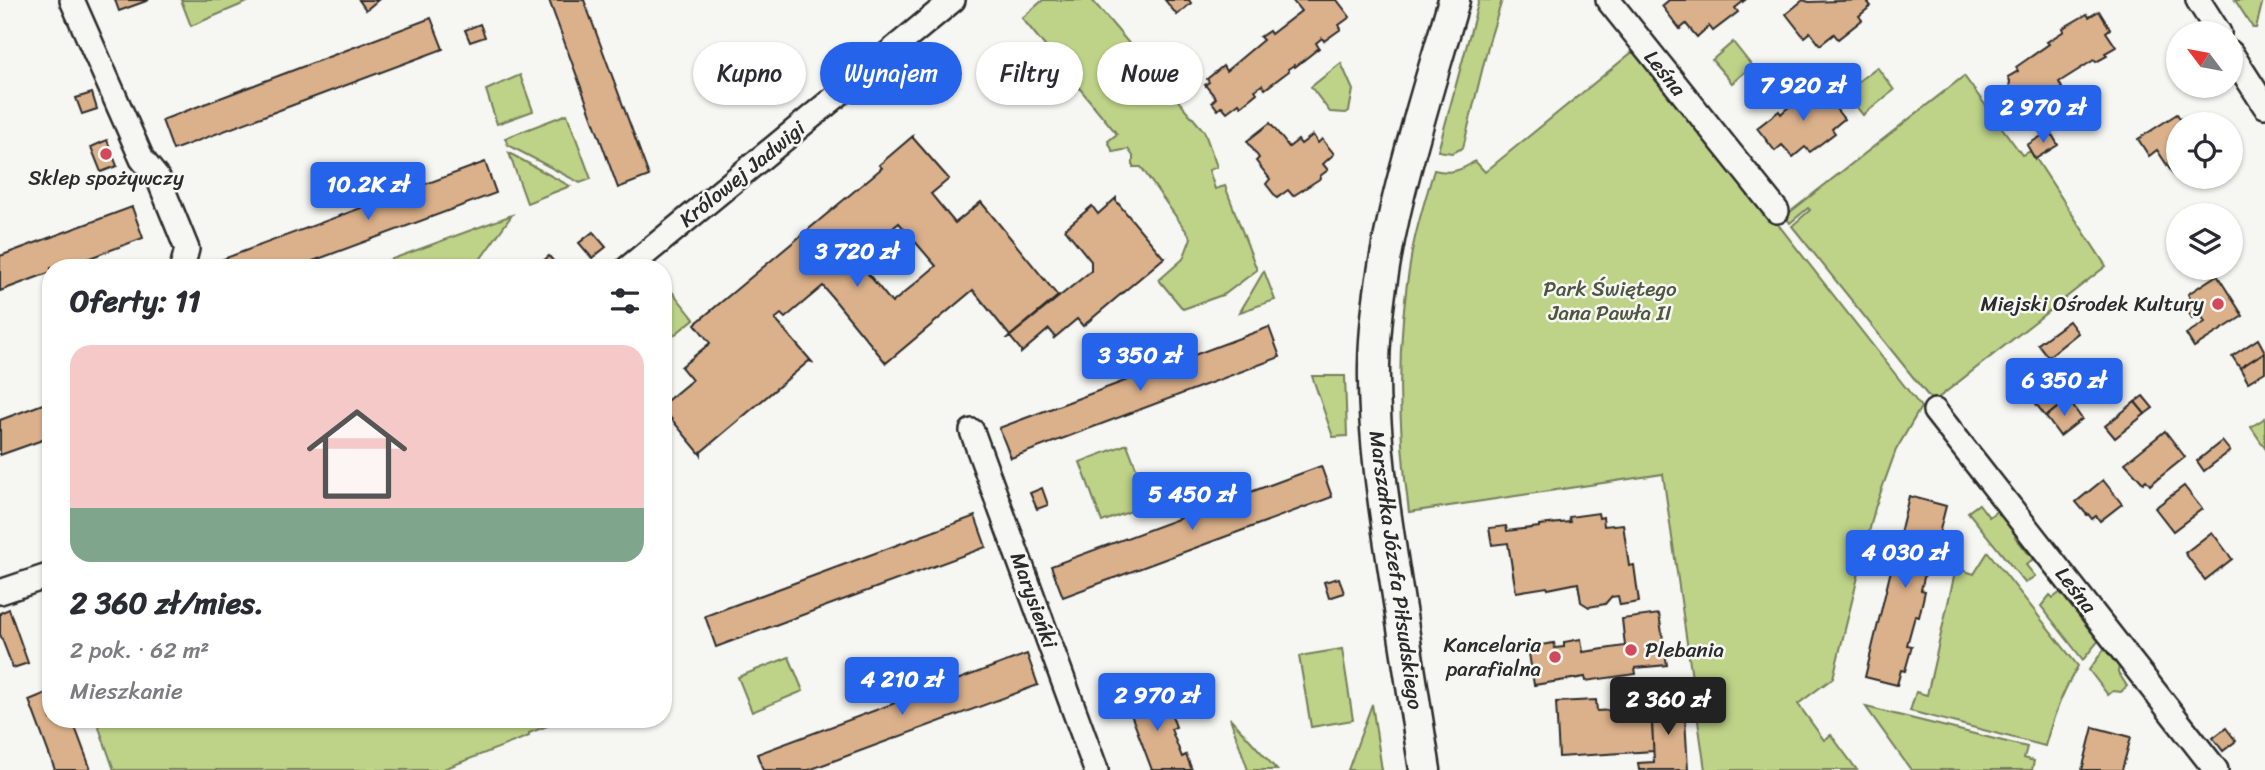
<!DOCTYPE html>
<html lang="pl">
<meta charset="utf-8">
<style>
:root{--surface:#fff;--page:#f2f2f3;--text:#2b2b33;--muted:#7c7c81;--accent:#2563eb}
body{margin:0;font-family:Sriracha,sans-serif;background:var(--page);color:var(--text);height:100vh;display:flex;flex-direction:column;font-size:26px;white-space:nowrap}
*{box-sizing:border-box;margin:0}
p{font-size:23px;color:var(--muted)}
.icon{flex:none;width:38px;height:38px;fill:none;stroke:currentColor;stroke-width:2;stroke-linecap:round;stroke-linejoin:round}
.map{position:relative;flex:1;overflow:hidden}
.panel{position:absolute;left:42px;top:259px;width:630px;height:469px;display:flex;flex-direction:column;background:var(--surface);border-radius:28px;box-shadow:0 2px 5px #0004}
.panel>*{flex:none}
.top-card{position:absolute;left:693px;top:42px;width:665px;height:63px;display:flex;gap:14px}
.needle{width:46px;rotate:302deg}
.fabs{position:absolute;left:2166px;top:21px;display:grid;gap:14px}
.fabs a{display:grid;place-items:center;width:77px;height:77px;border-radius:50%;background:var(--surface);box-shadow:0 2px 5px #0004;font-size:35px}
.price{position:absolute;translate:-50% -60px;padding:0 16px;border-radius:7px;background:var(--accent);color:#fff;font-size:23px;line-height:46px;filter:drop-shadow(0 2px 4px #0008)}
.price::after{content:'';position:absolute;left:50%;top:42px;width:21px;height:16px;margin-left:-10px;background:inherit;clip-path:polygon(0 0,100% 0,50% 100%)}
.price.selected{background:#222;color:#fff}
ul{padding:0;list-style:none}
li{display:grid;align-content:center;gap:14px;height:371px;padding:0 28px}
li span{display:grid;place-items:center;height:217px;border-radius:21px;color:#555}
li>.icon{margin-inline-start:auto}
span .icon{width:126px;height:126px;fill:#fffc;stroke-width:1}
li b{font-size:30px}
h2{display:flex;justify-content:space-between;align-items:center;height:84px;padding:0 28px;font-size:30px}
.pill{padding:0 24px;border-radius:32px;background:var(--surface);box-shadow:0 2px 5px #0004;font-size:24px;line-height:63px}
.pill.selected{background:var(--accent);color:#fff}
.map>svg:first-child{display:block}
.green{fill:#bed288;stroke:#747e5a;stroke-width:2}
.building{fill:#dbb18b;stroke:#2b2b2b;stroke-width:2;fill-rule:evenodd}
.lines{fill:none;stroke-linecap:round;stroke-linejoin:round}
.minor-casing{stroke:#2b2b2b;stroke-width:28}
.tertiary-casing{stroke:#2b2b2b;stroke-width:35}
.minor{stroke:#f6f6f2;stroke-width:23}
.tertiary{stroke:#f6f6f2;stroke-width:30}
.poi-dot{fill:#d1495b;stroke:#f6f6f2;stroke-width:2.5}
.labels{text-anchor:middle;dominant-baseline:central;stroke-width:5;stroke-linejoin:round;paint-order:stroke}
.street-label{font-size:21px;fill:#2b2b2b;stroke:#f6f6f2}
.poi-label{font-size:21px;fill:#2b2b2b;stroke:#f6f6f2;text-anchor:end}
.park-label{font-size:21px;fill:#505542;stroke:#f6f6f2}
</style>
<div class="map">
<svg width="2265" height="770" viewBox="0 0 2265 770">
<rect width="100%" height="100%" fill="#f6f6f2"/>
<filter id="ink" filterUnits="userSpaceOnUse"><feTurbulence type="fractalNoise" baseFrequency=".0143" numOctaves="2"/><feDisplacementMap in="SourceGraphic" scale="14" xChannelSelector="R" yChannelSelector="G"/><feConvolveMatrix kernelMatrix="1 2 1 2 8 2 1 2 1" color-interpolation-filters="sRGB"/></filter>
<g filter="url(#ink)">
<g class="green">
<polygon points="181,0 252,0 191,26"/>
<polygon points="1043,0 1092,0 1204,131 1217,167 1209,170 1215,189 1225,186 1257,270 1225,294 1183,309 1159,280 1183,259 1191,238 1141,167 1133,167 1133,156 1128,149 1113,152 1108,141 1117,134 1022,18"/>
<polygon points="1479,0 1502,0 1489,42 1463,148 1452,153 1438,151"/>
<polygon points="2235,0 2263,0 2256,28 2253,28"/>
<polygon points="1733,42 1752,66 1732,83 1712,60"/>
<path d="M1643 52 1921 407 1896 450 1875 508 1833 678 1798 704 1824 740 1831 735 1857 770H1705L1663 474 1409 512C1397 425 1396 339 1412 252 1417 224 1426 197 1434 170 1450 174 1461 171 1475 161L1485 172 1631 53Z"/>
<polygon points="1341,63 1353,90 1349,111 1346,113 1330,112 1311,87"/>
<polygon points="1877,67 1894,90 1863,115 1845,92"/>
<polygon points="520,75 533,111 497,124 486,90"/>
<polygon points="1964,76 2022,155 2031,151 2106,266 1933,402 1792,226 1810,210 1808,208 1790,223 1785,216"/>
<polygon points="567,114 591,179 580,183 508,145 505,138"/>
<polygon points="509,153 570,186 527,203"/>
<polygon points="512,215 474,268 368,268"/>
<polygon points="1264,271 1275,300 1240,312"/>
<polygon points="670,289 694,319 663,344 663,295"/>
<polygon points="1312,376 1345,376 1347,436 1333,437"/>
<polygon points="2265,418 2265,448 2251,427"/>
<polygon points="1127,444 1150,504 1102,522 1080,462"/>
<polygon points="1979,504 1989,517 2002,507 2017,526 2015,537 2028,553 2039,554 2026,565 2035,576 2025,583 1968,512"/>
<path d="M1988 552 2078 666C2062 692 2053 717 2045 746L1910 711 1916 692 1927 695 1956 568 1974 574Z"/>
<polygon points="2066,588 2100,639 2083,660 2041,606 2050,595 2053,598"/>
<polygon points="2109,646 2120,662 2118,672 2127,686 2121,692 2113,691 2108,695 2089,670 2105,648"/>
<polygon points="1342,649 1353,720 1311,727 1299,656"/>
<polygon points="789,657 803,691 752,712 738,677"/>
<polygon points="1372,704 1382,770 1348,770"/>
<polygon points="1866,707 2027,747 2024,758 2034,761 2032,770 1911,770"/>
<polygon points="1230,718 1277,770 1248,770"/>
<polygon points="96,719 565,719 529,733 529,736 441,770 114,770"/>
</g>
<g class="building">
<polygon points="115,0 149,0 119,11"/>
<polygon points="359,0 378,0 366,10"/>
<polygon points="549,0 584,0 649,176 618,188"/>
<polygon points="1165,0 1189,0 1191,3 1177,15"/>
<polygon points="1292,0 1337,0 1350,17 1339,25 1341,29 1324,41 1322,38 1316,43 1319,48 1295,67 1294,65 1288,69 1289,71 1265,89 1262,85 1255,90 1257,93 1241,106 1239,103 1227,112 1222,106 1218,110 1212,102 1216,98 1205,85 1209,82 1207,79 1223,66 1226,71 1263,40 1260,37 1269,31 1271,34 1301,11"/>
<polygon points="1669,0 1745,0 1735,8 1738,12 1713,31 1709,26 1697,37 1686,24 1680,29 1662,6"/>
<polygon points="1803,0 1809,2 1866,0 1871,6 1859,16 1862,20 1838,39 1834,34 1820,45 1810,32 1804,37 1786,14"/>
<polygon points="2099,11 2110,29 2106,32 2116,47 2105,53 2107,56 2096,62 2094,60 2059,82 2062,88 2054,93 2055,95 2033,106 2023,91 2018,94 2016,90 2009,88 2010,81 2008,77 2018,71 2016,67 2049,44 2047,42 2064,31 2063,28 2087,14 2089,17"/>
<polygon points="431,18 443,49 173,150 162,120"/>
<polygon points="480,24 485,37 470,42 465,30"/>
<polygon points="1819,82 1836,102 1833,105 1844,119 1832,129 1835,133 1810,152 1805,147 1793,157 1782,145 1775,151 1757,128 1779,111 1781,114 1784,111"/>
<polygon points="92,93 97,109 82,114 76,98"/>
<polygon points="2177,114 2184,124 2179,124 2179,170 2173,174 2157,150 2149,156 2138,139"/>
<polygon points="1270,123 1289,147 1298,140 1301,144 1313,135 1318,143 1322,139 1334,154 1323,164 1328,170 1320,176 1321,178 1293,196 1288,190 1277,198 1266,184 1270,179 1256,161 1259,158 1247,141"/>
<polygon points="2050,131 2058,145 2035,159 2027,145"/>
<path d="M913 136V138L949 179 931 194 955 223 981 202 1058 296 1010 336 973 290 886 363 823 286 785 318 781 314 775 319 812 362 809 361 701 452V455L663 409V404L692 380 681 367 710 343 695 324 882 168 879 165ZM899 223 936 266 892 303 856 259Z"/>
<polygon points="107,140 117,166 101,172 91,147"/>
<polygon points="485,162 496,193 294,268 217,268 215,262"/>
<polygon points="1116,198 1116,201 1163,257 1165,257 1083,326 1077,319 1053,339 1055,336 1049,329 1021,353 1021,350 1011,338 1008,338 1091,271 1091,261 1065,229 1092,206 1098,214"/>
<polygon points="132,207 143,238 63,268 51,268 51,272 0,291 0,256"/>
<polygon points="593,232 606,247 592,258 579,243"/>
<polygon points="549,256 559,268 535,268"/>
<polygon points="2217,275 2243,316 2194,347 2186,334 2205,322 2200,313 2192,318 2184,304 2191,300 2188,294"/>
<polygon points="2069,321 2078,333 2048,357 2038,344"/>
<polygon points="1269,327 1280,357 1011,458 999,428"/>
<polygon points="2258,339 2265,352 2240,368 2232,356"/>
<polygon points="2265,352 2265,372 2248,382 2240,368"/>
<polygon points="2069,369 2083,387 2046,417 2031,397"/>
<polygon points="2143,396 2153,408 2145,414 2135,402"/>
<polygon points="2068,399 2082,419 2060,436 2046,417"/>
<polygon points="51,401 51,437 0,455 0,420"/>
<polygon points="2135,402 2145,414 2115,438 2105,426"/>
<polygon points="2165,431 2185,457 2150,485 2146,480 2143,483 2125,463"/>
<polygon points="2222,441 2230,451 2204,471 2197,461"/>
<polygon points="1321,466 1332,497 1063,597 1051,566"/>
<polygon points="2103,480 2122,504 2100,521 2096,516 2092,519 2088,514 2087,515 2076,502"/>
<polygon points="2184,486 2202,509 2173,531 2155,508"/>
<polygon points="1042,488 1048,505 1037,509 1030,493"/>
<polygon points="1909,496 1946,506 1932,562 1928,561 1921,590 1925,591 1919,617 1915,616 1907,645 1912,646 1905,671 1901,670 1897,685 1865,677"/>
<polygon points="1598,513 1599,518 1603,517 1604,526 1623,524 1629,566 1634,565 1639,602 1620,605 1618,596 1611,597 1605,604 1589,607 1581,602 1578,583 1548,589 1547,587 1516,592 1508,543 1492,545 1489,528 1506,526 1507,531 1539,527 1539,525 1570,522 1569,517"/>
<polygon points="975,516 986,547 716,647 705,616"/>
<polygon points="2212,532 2232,559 2205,580 2185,553"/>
<polygon points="1339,578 1344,593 1329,598 1324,582"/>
<polygon points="9,609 28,663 13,668 0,634 0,613"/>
<polygon points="1659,614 1667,665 1635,668 1636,674 1586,681 1585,677 1534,685 1528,647 1554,643 1555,648 1564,647 1564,642 1581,639 1583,652 1625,646 1622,619"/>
<polygon points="1027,654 1038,685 809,770 763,770 757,754"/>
<polygon points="1156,690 1162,704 1167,702 1176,727 1171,729 1182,757 1186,755 1192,770 1152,770 1126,701"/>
<polygon points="51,691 51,719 72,719 91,770 55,770 29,700"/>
<polygon points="1596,700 1597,711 1651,708 1654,751 1559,757 1556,702"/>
<polygon points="1684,700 1688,770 1639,770 1638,763 1654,762 1651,701"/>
<polygon points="2093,727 2131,737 2122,770 2082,770"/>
<polygon points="2226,728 2236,741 2223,751 2213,738"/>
</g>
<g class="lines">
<defs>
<g id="minor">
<polyline points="72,0 142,159 159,180 187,249 182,268"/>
<polyline points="1608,0 1777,211"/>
<polyline points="2198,0 2219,33"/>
<polyline points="2231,53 2265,106"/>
<polyline points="628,268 953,0"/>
<polyline points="1935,411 2216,770"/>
<polyline points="972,431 1096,770"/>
<polyline points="0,592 51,575"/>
</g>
<path id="tertiary" d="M1425 770C1415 706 1405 641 1395 577 1384 507 1373 437 1374 366 1376 245 1421 116 1454 0"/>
</defs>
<use href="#minor" class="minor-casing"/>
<use href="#tertiary" class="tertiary-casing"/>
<use href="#minor" class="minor"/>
<use href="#tertiary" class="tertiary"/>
</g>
</g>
<g class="poi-dot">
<circle cx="106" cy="154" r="7"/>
<circle cx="2218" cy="304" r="7"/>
<circle cx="1631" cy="650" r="7"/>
<circle cx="1555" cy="657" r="7"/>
</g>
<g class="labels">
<g class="street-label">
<text transform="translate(1665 73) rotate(51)">Leśna</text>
<text transform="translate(742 174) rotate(-39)">Królowej Jadwigi</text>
<text transform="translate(1396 570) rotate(82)">Marszałka Józefa Piłsudskiego</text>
<text transform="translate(2076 590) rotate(52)">Leśna</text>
<text transform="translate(1034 600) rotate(70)">Marysieńki</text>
</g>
<g class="poi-label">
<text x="106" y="178" text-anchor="middle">Sklep spożywczy</text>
<text x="2204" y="304">Miejski Ośrodek Kultury</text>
<text x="1541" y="645">Kancelaria<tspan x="1541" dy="24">parafialna</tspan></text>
<text x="1645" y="650" text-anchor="start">Plebania</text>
</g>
<g class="park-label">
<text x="1610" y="289">Park Świętego<tspan x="1610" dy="24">Jana Pawła II</tspan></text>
</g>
</g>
</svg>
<div class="fabs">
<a><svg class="needle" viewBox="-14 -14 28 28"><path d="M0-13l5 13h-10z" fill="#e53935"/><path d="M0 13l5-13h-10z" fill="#7c7c81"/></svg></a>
<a><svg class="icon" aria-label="locate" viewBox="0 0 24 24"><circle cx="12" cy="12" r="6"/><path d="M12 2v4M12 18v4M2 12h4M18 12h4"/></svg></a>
<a><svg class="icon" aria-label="layers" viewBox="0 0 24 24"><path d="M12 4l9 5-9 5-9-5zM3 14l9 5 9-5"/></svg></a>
</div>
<b class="price" style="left:1803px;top:123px">7 920 zł</b>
<b class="price" style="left:2043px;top:145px">2 970 zł</b>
<b class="price" style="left:368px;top:222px">10.2K zł</b>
<b class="price" style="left:857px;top:289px">3 720 zł</b>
<b class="price" style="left:1140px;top:393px">3 350 zł</b>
<b class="price" style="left:2064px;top:418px">6 350 zł</b>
<b class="price" style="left:1192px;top:532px">5 450 zł</b>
<b class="price" style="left:1905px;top:590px">4 030 zł</b>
<b class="price" style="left:902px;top:717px">4 210 zł</b>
<b class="price" style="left:1157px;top:733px">2 970 zł</b>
<b class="price selected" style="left:1668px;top:737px">2 360 zł</b>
<div class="top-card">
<a class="pill">Kupno</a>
<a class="pill selected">Wynajem</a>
<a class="pill">Filtry</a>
<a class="pill">Nowe</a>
</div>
<section class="panel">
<h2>Oferty: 11<svg class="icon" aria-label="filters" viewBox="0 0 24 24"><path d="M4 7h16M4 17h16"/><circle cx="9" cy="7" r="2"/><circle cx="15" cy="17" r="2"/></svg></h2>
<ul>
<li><span style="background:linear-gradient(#f6c9c9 75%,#7fa58c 0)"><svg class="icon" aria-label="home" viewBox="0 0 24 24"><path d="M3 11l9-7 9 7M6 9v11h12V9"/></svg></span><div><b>2 360 zł/mies.</b><p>2 pok. · 62 m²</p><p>Mieszkanie</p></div></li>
</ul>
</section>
</div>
